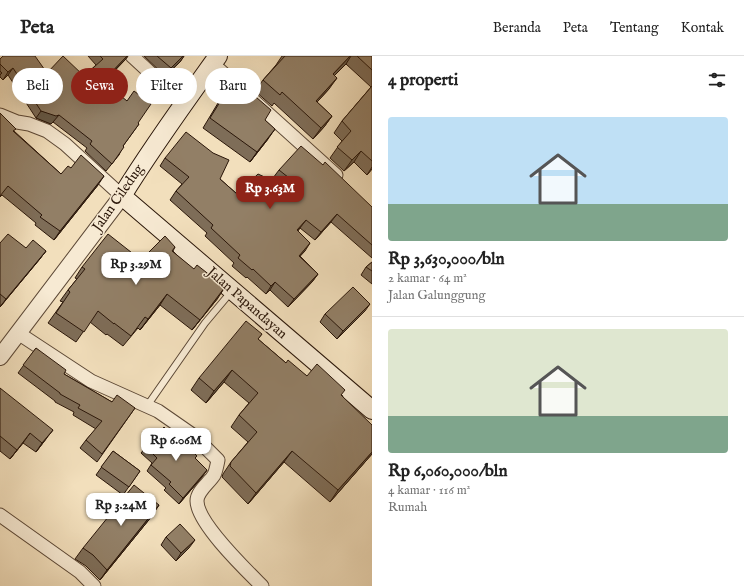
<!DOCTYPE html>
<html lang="id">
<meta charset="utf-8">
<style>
:root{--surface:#fff;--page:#f2f2f2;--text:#222;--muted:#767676;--line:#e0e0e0;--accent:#8f2418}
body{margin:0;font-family:"IM FELL English",serif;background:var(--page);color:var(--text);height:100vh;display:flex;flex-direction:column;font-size:15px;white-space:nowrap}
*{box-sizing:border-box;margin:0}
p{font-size:13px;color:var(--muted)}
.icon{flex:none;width:22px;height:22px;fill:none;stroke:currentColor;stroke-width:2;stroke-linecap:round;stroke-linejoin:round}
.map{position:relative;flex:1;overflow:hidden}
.sheet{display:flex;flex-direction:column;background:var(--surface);width:372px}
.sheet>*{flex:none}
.banner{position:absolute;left:12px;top:12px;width:300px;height:36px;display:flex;gap:8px}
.price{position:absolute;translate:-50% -34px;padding:0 9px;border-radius:8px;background:#fff;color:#222;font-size:13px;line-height:26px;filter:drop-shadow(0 1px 2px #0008)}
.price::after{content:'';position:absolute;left:50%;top:24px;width:12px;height:9px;margin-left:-6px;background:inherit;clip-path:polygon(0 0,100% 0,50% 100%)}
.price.selected{background:var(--accent);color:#fff}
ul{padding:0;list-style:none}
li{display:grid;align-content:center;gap:8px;height:212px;padding:0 16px}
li+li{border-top:1px solid var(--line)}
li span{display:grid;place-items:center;height:124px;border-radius:4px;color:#555}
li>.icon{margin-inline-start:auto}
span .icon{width:72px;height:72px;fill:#fffc;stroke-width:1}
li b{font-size:17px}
h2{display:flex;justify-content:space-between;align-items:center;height:48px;padding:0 16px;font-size:17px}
.chip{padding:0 14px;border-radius:18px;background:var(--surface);box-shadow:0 4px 16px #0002;font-size:14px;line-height:36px}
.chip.selected{background:var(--accent);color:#fff}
header{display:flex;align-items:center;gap:24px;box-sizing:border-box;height:56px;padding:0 20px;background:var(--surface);border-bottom:1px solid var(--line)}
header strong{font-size:19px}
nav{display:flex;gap:22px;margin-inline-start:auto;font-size:14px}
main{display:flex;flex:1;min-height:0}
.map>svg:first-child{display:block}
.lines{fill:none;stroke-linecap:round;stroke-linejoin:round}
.service-casing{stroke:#5c4836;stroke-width:8}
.minor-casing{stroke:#5c4836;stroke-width:15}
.tertiary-casing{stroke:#5c4836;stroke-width:18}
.secondary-casing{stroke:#2a1609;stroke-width:20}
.service{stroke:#f7ead3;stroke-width:6}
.minor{stroke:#f7ead3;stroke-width:13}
.tertiary{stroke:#f7ead3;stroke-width:16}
.secondary{stroke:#f7ead3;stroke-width:18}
.wall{fill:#7e6d58;stroke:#2a1609}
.shaded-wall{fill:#665947;stroke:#2a1609}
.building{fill:#927f66;stroke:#2a1609}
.labels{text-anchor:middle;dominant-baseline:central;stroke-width:3;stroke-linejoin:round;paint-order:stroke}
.street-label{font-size:14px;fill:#2a1609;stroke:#f7ead3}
</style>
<header>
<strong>Peta</strong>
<nav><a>Beranda</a><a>Peta</a><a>Tentang</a><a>Kontak</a></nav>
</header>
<main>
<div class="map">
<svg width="372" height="530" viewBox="0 0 372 530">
<rect width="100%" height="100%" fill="#f2dfbc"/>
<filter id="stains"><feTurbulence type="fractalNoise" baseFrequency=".005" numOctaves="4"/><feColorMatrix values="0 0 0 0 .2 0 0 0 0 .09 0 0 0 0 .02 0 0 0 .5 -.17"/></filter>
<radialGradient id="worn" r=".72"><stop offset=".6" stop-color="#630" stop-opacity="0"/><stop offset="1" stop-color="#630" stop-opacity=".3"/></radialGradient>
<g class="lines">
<defs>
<polyline id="service" points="147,350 205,267 231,236"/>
<g id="minor">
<polyline points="132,0 183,47"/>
<polyline points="213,8 336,119"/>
<polyline points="0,59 17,66 29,68 47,75 65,88 122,140"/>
<path d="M18 277 91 325 158 355 194 380 218 404C217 409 216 415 214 419 209 427 197 435 197 445 197 467 246 514 262 530"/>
<polyline points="0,459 80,516 94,530"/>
</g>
<polyline id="tertiary" points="0,301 122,140"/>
<path id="secondary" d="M218 0C185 46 152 91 122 140L372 354"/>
</defs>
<use href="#service" class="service-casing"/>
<use href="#minor" class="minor-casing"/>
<use href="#tertiary" class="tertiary-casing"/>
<use href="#secondary" class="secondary-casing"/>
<use href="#service" class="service"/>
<use href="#minor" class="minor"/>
<use href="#tertiary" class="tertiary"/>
<use href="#secondary" class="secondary"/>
</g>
<g class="wall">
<polygon points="88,0 128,0 125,4 104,26 138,67 139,68 123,90 119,99 106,115 85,95 87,92 53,66 51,68 36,62 8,19 3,24 0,21 0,3 47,17 84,20 96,9"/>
<polygon points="144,0 184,0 180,6 165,20"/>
<polygon points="282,0 372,0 372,113 367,119 354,106 344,115 330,102 342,85 334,77 342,65 371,31 346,8 334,20 329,33 317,46 332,60 324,71 313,83 274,47 272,50 255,35 263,24 276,9"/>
<polygon points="242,29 265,64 268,83 250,106 203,72 221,42 228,33 235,39"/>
<polygon points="0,57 14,75 61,118 71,112 98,129 54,184 35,169 36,167 2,139 0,141"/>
<polygon points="165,102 220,123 237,138 281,128 273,122 279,114 372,151 372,202 331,166 315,184 300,172 298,175 305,195 300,200 318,218 312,226 288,251 270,234 266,238 247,221 246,222 232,210 234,207 205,180 207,177 170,144 176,135 182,128 160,110"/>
<polygon points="0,187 26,192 46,195 39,204 0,251"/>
<polygon points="175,191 173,195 218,242 192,274 160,249 140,274 138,272 123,290 107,278 106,279 90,266 76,286 48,267 63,246 60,245 68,234 77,223 75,222 82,211 141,204"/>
<polygon points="372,206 372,228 361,219 366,211"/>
<polygon points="365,255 337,283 320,266 325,258"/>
<polygon points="262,278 258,283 286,307 307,320 342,339 372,398 330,446 284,406 248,448 222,421 223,418 231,406 248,386 231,371 239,359 249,347 224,326 206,347 191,334 199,322"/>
<polygon points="36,292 64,318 112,346 135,352 97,406 80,392 86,384 96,373 73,359 74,356 55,346 55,345 18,317"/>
<polygon points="0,332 46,383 36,396 23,387 10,403 0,395"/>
<polygon points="146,391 195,402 207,414 202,421 179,448 164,434 166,432 147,415 152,407 141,397"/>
<polygon points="113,395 140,415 123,439 96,419"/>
<polygon points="152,460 100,524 86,510 75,503 83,492"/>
<polygon points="166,481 189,492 176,505 161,489"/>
</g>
<g class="shaded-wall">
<polygon points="127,0 128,0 125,4 97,32 103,25"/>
<polygon points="183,0 184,0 180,6 165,20 171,12"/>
<polygon points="350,0 351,0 346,8 325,29 333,18"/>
<polygon points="13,12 8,19 3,24 8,16"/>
<polygon points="337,22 329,33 308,56 316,45"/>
<polygon points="41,55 59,59 53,66 51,68 36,62"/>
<polygon points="332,60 324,71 313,83 321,72"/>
<polygon points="275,73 268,83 250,106 257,96"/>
<polygon points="361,95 354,106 344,115 352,104"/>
<polygon points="372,111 372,113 367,119"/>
<polygon points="104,120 98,129 54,184 60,175"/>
<polygon points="337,158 331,166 315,184 321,176"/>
<polygon points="306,164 300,172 291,182 297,174"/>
<polygon points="310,187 305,195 293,208 299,200"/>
<polygon points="46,195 39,204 0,251 6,243"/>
<polygon points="318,218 312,226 288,251 294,243"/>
<polygon points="275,226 270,234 266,238 271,230"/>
<polygon points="225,231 218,242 192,274 200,264"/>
<polygon points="167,238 160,249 140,274 148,263"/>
<polygon points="370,248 365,255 337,283 343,275"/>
<polygon points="232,314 224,326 206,347 214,335"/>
<polygon points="53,374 46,383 36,396 42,387"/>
<polygon points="30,377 23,387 10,403 17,394"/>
<polygon points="292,395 284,406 248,448 256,437"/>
<polygon points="372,396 372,398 330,446 338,434"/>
<polygon points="207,414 202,421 179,448 183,442"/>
<polygon points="159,449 152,460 100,524 107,514"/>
<polygon points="195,484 189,492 176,505 181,497"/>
</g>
<g class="building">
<polygon points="3,0 35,0 47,17 63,0 84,20 103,3 100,0 127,0 103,25 127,45 134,35 151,48 138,67 139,68 123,90 124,91 112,108 90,88 92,85 59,59 56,60 41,55 13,12 8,16 0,8 0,3"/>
<polygon points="157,0 183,0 171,12"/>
<polygon points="285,0 350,0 333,18 337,22 316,45 332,60 321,72 282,36 280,39 263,24"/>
<polygon points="357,0 372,0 372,14"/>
<polygon points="0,15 2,17 0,19"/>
<polygon points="242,29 271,54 265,64 275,73 257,96 210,62 228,33 235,39"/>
<polygon points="372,30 372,105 361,95 352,104 337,91 351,75 342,65"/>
<polygon points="0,57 16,73 13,75 61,118 68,110 71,112 81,99 104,120 60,175 40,161 42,159 8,130 0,140"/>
<polygon points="186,76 213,97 229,104 220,123 237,138 258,118 295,135 298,129 279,114 301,90 323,109 325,106 372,151 372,189 337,158 321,176 306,164 297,174 310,187 299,200 318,218 294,243 275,226 271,230 253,213 252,214 238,202 240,199 211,172 213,169 176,135 189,121 165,102"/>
<polygon points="8,178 26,192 33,184 46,195 6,243 0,238 0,187"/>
<polygon points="108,178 141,204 165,180 175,191 172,195 194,213 197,209 225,231 200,264 167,238 148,263 145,261 131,280 114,267 114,268 98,255 84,276 56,257 70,236 68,234 85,213 82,211"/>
<polygon points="372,206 372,215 366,211"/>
<polygon points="353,231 370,248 343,275 325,258"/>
<polygon points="246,265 262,278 258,283 286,307 288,304 307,320 317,308 345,334 341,339 372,369 372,396 338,434 292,395 256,437 230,410 231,406 257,376 239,359 258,337 232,314 214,335 199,322"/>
<polygon points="36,292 66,314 64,318 112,346 117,339 135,352 102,398 86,384 102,365 78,352 80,349 60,338 60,337 23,309"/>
<polygon points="0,332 53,374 42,387 30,377 17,394 0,380"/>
<polygon points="164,371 178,385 180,383 197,400 195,402 207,414 183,442 169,428 171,426 151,409 157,402 146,391"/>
<polygon points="113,395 140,415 129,431 101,411"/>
<polygon points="134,429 159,449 107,514 93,499 83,492"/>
<polygon points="180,468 195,484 181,497 166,481"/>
</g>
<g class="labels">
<g class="street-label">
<text transform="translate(118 142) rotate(-55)">Jalan Ciledug</text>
<text transform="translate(247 247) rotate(41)">Jalan Papandayan</text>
</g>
</g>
<rect width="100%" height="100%" filter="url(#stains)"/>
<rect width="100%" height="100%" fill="url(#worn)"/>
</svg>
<b class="price selected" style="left:270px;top:154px">Rp 3.63M</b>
<b class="price" style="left:136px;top:230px">Rp 3.29M</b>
<b class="price" style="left:176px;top:406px">Rp 6.06M</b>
<b class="price" style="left:121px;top:471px">Rp 3.24M</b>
<div class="banner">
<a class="chip">Beli</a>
<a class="chip selected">Sewa</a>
<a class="chip">Filter</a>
<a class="chip">Baru</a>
</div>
</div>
<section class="sheet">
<h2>4 properti<svg class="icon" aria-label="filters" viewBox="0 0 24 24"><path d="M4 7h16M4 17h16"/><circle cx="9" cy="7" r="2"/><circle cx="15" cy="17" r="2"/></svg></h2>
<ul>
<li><span style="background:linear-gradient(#bfe0f5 70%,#7fa58c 0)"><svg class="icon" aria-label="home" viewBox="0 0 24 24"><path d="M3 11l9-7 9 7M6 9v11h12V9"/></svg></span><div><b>Rp 3,630,000/bln</b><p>2 kamar · 64 m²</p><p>Jalan Galunggung</p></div></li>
<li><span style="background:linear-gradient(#dfe7d0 70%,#7fa58c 0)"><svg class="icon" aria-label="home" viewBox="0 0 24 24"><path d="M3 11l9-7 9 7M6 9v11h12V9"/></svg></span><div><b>Rp 6,060,000/bln</b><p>4 kamar · 116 m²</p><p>Rumah</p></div></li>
</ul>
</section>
</main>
